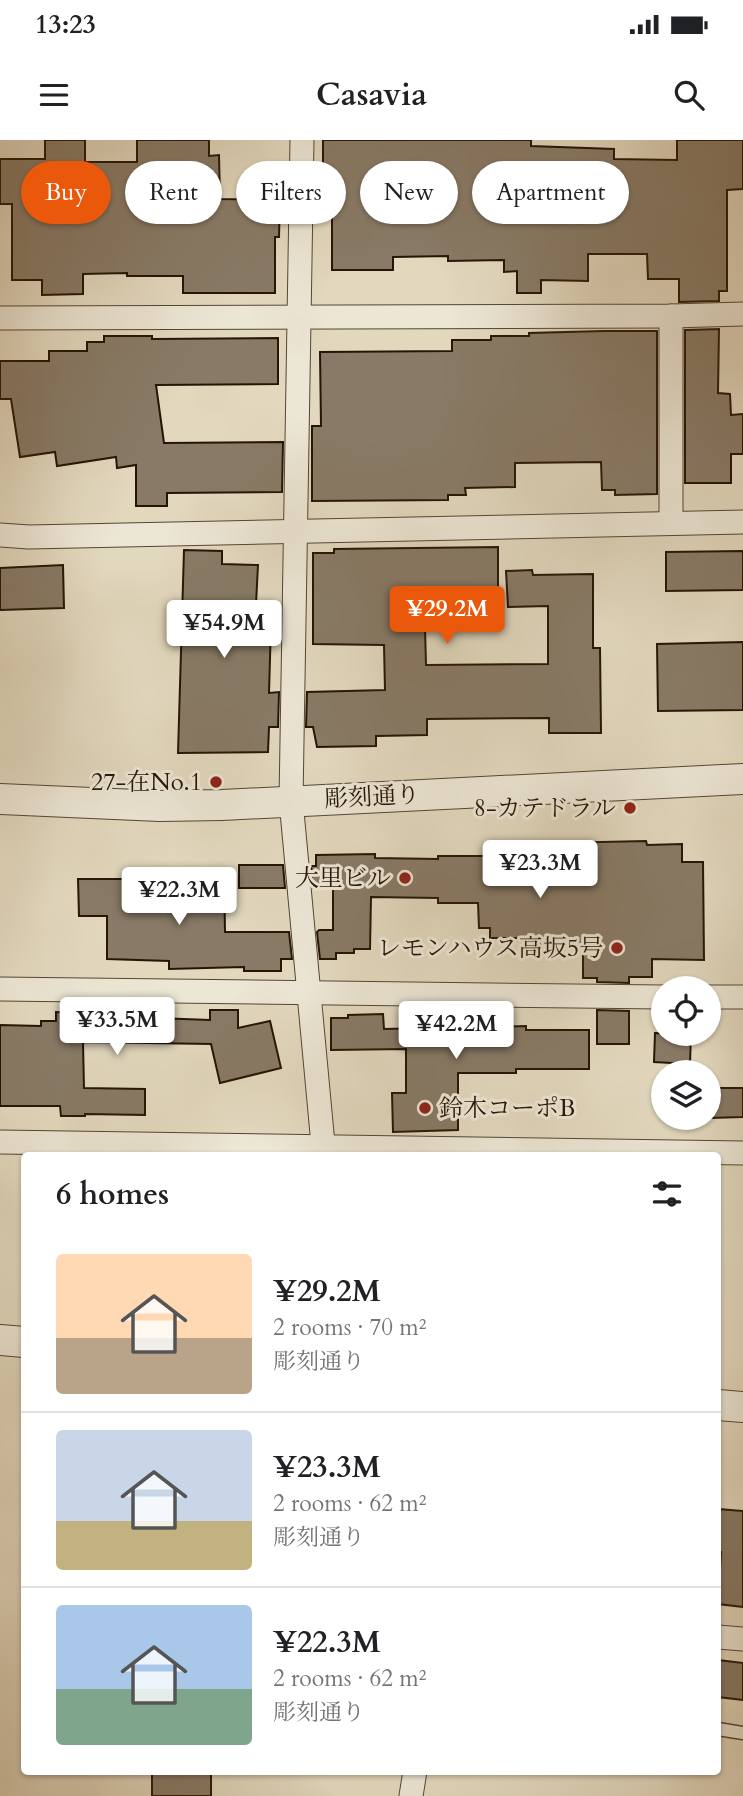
<!DOCTYPE html>
<meta charset="utf-8">
<style>
:root{--surface:#fff;--page:#f2f2f2;--text:#202124;--muted:#757577;--line:#e0e0e0;--accent:#ea580c}
body{margin:0;font-family:Cardo,"Noto Serif JP",serif;background:var(--page);color:var(--text);height:100vh;display:flex;flex-direction:column;font-size:26px;white-space:nowrap}
*{box-sizing:border-box;margin:0}
p{font-size:23px;color:var(--muted)}
.icon{flex:none;width:38px;height:38px;fill:none;stroke:currentColor;stroke-width:2;stroke-linecap:round;stroke-linejoin:round}
.map{position:relative;flex:1;overflow:hidden}
.sheet{position:absolute;left:21px;top:1012px;width:700px;height:623px;display:flex;flex-direction:column;background:var(--surface);border-radius:7px;box-shadow:0 2px 5px #0004}
.sheet>*{flex:none}
.banner{position:absolute;left:21px;top:21px;width:702px;height:63px;display:flex;gap:14px}
.buttons{position:absolute;left:651px;top:836px;display:grid;gap:14px}
.buttons a{display:grid;place-items:center;width:70px;height:70px;border-radius:50%;background:var(--surface);box-shadow:0 2px 5px #0004;font-size:35px}
.price{position:absolute;translate:-50% -60px;padding:0 16px;border-radius:7px;background:#fff;color:#222;font-size:23px;line-height:46px;filter:drop-shadow(0 2px 4px #0008)}
.price::after{content:'';position:absolute;left:50%;top:42px;width:21px;height:16px;margin-left:-10px;background:inherit;clip-path:polygon(0 0,100% 0,50% 100%)}
.price.selected{background:var(--accent);color:#fff}
ul{padding:0;list-style:none}
li{display:flex;align-items:center;gap:21px;height:175px;padding:0 35px}
li+li{border-top:2px solid var(--line)}
li span{display:grid;place-items:center;flex:none;width:196px;height:140px;border-radius:7px;color:#555}
li>.icon{margin-inline-start:auto}
span .icon{width:84px;height:84px;fill:#fffc;stroke-width:1}
li b{font-size:30px}
h2{display:flex;justify-content:space-between;align-items:center;height:84px;padding:0 35px;font-size:30px}
.tag{padding:0 24px;border-radius:32px;background:var(--surface);box-shadow:0 2px 5px #0004;font-size:24px;line-height:63px}
.tag.selected{background:var(--accent);color:#fff}
.status{display:flex;justify-content:space-between;align-items:center;height:49px;padding:0 35px;background:var(--surface);direction:ltr}
.status svg{height:19px;fill:currentColor}
header{display:flex;justify-content:space-between;align-items:center;height:91px;padding:0 35px;background:var(--surface);font-size:32px;font-weight:700}
.map>svg:first-child{display:block}
.building{fill:#887a66;stroke:#261506;stroke-width:2}
.lines{fill:none;stroke-linecap:round;stroke-linejoin:round}
.service-casing{stroke:#554634;stroke-width:15}
.minor-casing{stroke:#554634;stroke-width:25}
.tertiary-casing{stroke:#554634;stroke-width:32}
.service{stroke:#ece6d5;stroke-width:12}
.minor{stroke:#ece6d5;stroke-width:23}
.tertiary{stroke:#ece6d5;stroke-width:30}
.poi-dot{fill:#8f2418;stroke:#ece6d5;stroke-width:2.5}
.labels{text-anchor:middle;dominant-baseline:central;stroke-width:6;stroke-linejoin:round;paint-order:stroke}
.poi-label{font-size:24px;fill:#261506;stroke:#ece6d5;text-anchor:end}
.street-label{font-size:24px;fill:#261506;stroke:#ece6d5}
</style>
<div class="status"><b>13:23</b><svg viewBox="0 0 49 12"><path d="M0 12V9h3v3zM5 12V6h3v6zM10 12V3h3v9zM15 12V0h3v12zM26 1h20v11H26zM47 4h2v5h-2z"/></svg></div>
<header><svg class="icon" aria-label="menu" viewBox="0 0 24 24"><path d="M4 6h16M4 12h16M4 18h16"/></svg>Casavia<svg class="icon" aria-label="search" viewBox="0 0 24 24"><circle cx="10" cy="10" r="6"/><path d="M15 15l6 6"/></svg></header>
<div class="map">
<svg width="743" height="1656" viewBox="0 0 743 1656">
<rect width="100%" height="100%" fill="#e2d8be"/>
<filter id="stains"><feTurbulence type="fractalNoise" baseFrequency=".00286" numOctaves="4"/><feColorMatrix values="0 0 0 0 .2 0 0 0 0 .09 0 0 0 0 .02 0 0 0 .5 -.17"/></filter>
<radialGradient id="worn" r=".72"><stop offset=".6" stop-color="#630" stop-opacity="0"/><stop offset="1" stop-color="#630" stop-opacity=".3"/></radialGradient>
<g class="building">
<polygon points="45,0 85,0 85,22 137,22 137,0 209,0 209,16 219,15 220,59 280,60 279,97 275,97 275,153 183,153 183,136 127,136 127,133 83,134 83,154 42,155 42,140 12,140 12,64 0,64 0,19 45,19"/>
<polygon points="323,0 531,0 531,6 614,9 614,19 677,20 677,0 743,0 743,49 727,50 727,151 719,151 719,161 679,162 679,139 648,139 647,114 588,114 588,141 541,140 541,153 517,153 517,131 504,132 504,120 448,121 448,116 393,117 393,130 332,130 332,75 317,75 316,52 323,51"/>
<polygon points="719,189 718,253 730,254 731,275 743,274 743,314 731,314 731,343 685,343 685,190"/>
<polygon points="604,191 657,191 657,354 615,355 615,350 602,350 601,322 515,323 515,347 465,348 466,355 448,355 448,360 312,361 312,286 321,286 320,212 452,211 452,200 491,200 491,196 529,196 529,193"/>
<polygon points="104,196 152,196 152,199 278,198 278,244 156,245 164,303 283,302 282,352 167,353 167,366 136,366 136,325 117,328 116,317 57,326 55,312 20,317 11,259 0,259 0,221 49,221 49,211 87,211 87,202 104,202"/>
<polygon points="498,407 498,449 424,449 426,525 548,524 548,466 508,467 506,431 532,430 533,435 593,434 593,508 600,508 601,593 549,593 549,578 427,579 427,595 376,596 376,606 317,607 313,587 306,587 307,552 385,550 384,505 313,504 313,413 334,413 334,409"/>
<polygon points="184,410 222,411 222,424 258,425 255,484 271,484 269,553 279,552 278,587 269,587 268,612 178,613"/>
<polygon points="743,411 743,450 666,451 666,412"/>
<polygon points="63,425 64,468 0,470 0,428"/>
<polygon points="743,502 743,570 658,571 657,504"/>
<polygon points="646,701 647,705 682,704 682,722 703,722 704,820 652,819 652,837 629,837 629,843 597,842 597,838 583,838 583,805 526,805 525,798 490,798 490,788 479,788 478,763 438,763 438,758 371,757 370,809 354,809 354,813 336,813 336,819 320,819 317,792 319,790 333,790 333,748 313,748 311,726 316,726 316,715 375,714 375,718 438,719 438,716 505,716 505,704"/>
<polygon points="239,725 283,725 285,748 239,748"/>
<polygon points="193,730 224,731 225,792 289,792 292,819 281,819 281,831 244,831 244,827 169,829 169,821 107,819 107,776 79,776 78,739 144,739 144,763 192,763"/>
<polygon points="210,870 238,870 238,888 270,881 281,928 220,943 211,904 85,902 83,903 84,948 145,949 145,975 85,974 85,976 61,976 60,966 0,966 0,885 41,886 41,881 56,881 56,872 156,875 156,878 210,880"/>
<polygon points="597,870 629,871 629,904 597,904"/>
<polygon points="383,874 384,889 526,886 526,890 589,890 589,929 516,929 516,933 458,933 458,990 393,992 392,953 406,953 406,909 331,910 331,878 348,878 348,875"/>
<polygon points="655,893 691,894 690,924 654,922"/>
<polygon points="709,948 743,948 743,977 709,978"/>
<polygon points="718,1369 743,1371 743,1467 718,1464 721,1412 718,1412"/>
<polygon points="718,1520 743,1523 743,1560 718,1557"/>
<rect x="152" y="1631" width="59" height="25"/>
</g>
<g class="lines">
<defs>
<polyline id="service" points="718,1589 743,1593"/>
<g id="minor">
<polyline points="302,0 291,661 324,1015"/>
<polyline points="671,176 671,383"/>
<polyline points="0,178 671,176 743,174"/>
<polyline points="0,395 29,397 743,382"/>
<polyline points="0,849 663,857"/>
<polyline points="709,857 743,857"/>
<polyline points="0,1002 743,1013"/>
<polyline points="718,1497 743,1499"/>
<polyline points="411,1656 415,1631"/>
</g>
<g id="tertiary">
<polyline points="0,659 160,666 222,665 743,639"/>
<polyline points="0,1200 24,1202"/>
<polyline points="718,1265 743,1267"/>
</g>
</defs>
<use href="#service" class="service-casing"/>
<use href="#minor" class="minor-casing"/>
<use href="#tertiary" class="tertiary-casing"/>
<use href="#service" class="service"/>
<use href="#minor" class="minor"/>
<use href="#tertiary" class="tertiary"/>
</g>
<g class="poi-dot">
<circle cx="216" cy="642" r="7"/>
<circle cx="630" cy="668" r="7"/>
<circle cx="405" cy="738" r="7"/>
<circle cx="617" cy="808" r="7"/>
<circle cx="425" cy="968" r="7"/>
</g>
<g class="labels">
<g class="poi-label">
<text x="202" y="642">27-在No.1</text>
<text x="616" y="668">8-カテドラル</text>
<text x="391" y="738">大里ビル</text>
<text x="603" y="808">レモンハウス高坂5号</text>
<text x="439" y="968" text-anchor="start">鈴木コーポB</text>
</g>
<g class="street-label">
<text transform="translate(372 657) rotate(-3)">彫刻通り</text>
</g>
</g>
<rect width="100%" height="100%" filter="url(#stains)"/>
<rect width="100%" height="100%" fill="url(#worn)"/>
</svg>
<div class="buttons">
<a><svg class="icon" aria-label="locate" viewBox="0 0 24 24"><circle cx="12" cy="12" r="6"/><path d="M12 2v4M12 18v4M2 12h4M18 12h4"/></svg></a>
<a><svg class="icon" aria-label="layers" viewBox="0 0 24 24"><path d="M12 4l9 5-9 5-9-5zM3 14l9 5 9-5"/></svg></a>
</div>
<b class="price selected" style="left:447px;top:506px">¥29.2M</b>
<b class="price" style="left:224px;top:520px">¥54.9M</b>
<b class="price" style="left:540px;top:760px">¥23.3M</b>
<b class="price" style="left:179px;top:787px">¥22.3M</b>
<b class="price" style="left:117px;top:917px">¥33.5M</b>
<b class="price" style="left:456px;top:921px">¥42.2M</b>
<div class="banner">
<a class="tag selected">Buy</a>
<a class="tag">Rent</a>
<a class="tag">Filters</a>
<a class="tag">New</a>
<a class="tag">Apartment</a>
</div>
<section class="sheet">
<h2>6 homes<svg class="icon" aria-label="filters" viewBox="0 0 24 24"><path d="M4 7h16M4 17h16"/><circle cx="9" cy="7" r="2"/><circle cx="15" cy="17" r="2"/></svg></h2>
<ul>
<li><span style="background:linear-gradient(#ffd9b3 60%,#b9a48a 0)"><svg class="icon" aria-label="home" viewBox="0 0 24 24"><path d="M3 11l9-7 9 7M6 9v11h12V9"/></svg></span><div><b>¥29.2M</b><p>2 rooms · 70 m²</p><p>彫刻通り</p></div></li>
<li><span style="background:linear-gradient(#c9d6e8 65%,#c2b280 0)"><svg class="icon" aria-label="home" viewBox="0 0 24 24"><path d="M3 11l9-7 9 7M6 9v11h12V9"/></svg></span><div><b>¥23.3M</b><p>2 rooms · 62 m²</p><p>彫刻通り</p></div></li>
<li><span style="background:linear-gradient(#a9c7e8 60%,#7fa58c 0)"><svg class="icon" aria-label="home" viewBox="0 0 24 24"><path d="M3 11l9-7 9 7M6 9v11h12V9"/></svg></span><div><b>¥22.3M</b><p>2 rooms · 62 m²</p><p>彫刻通り</p></div></li>
</ul>
</section>
</div>
